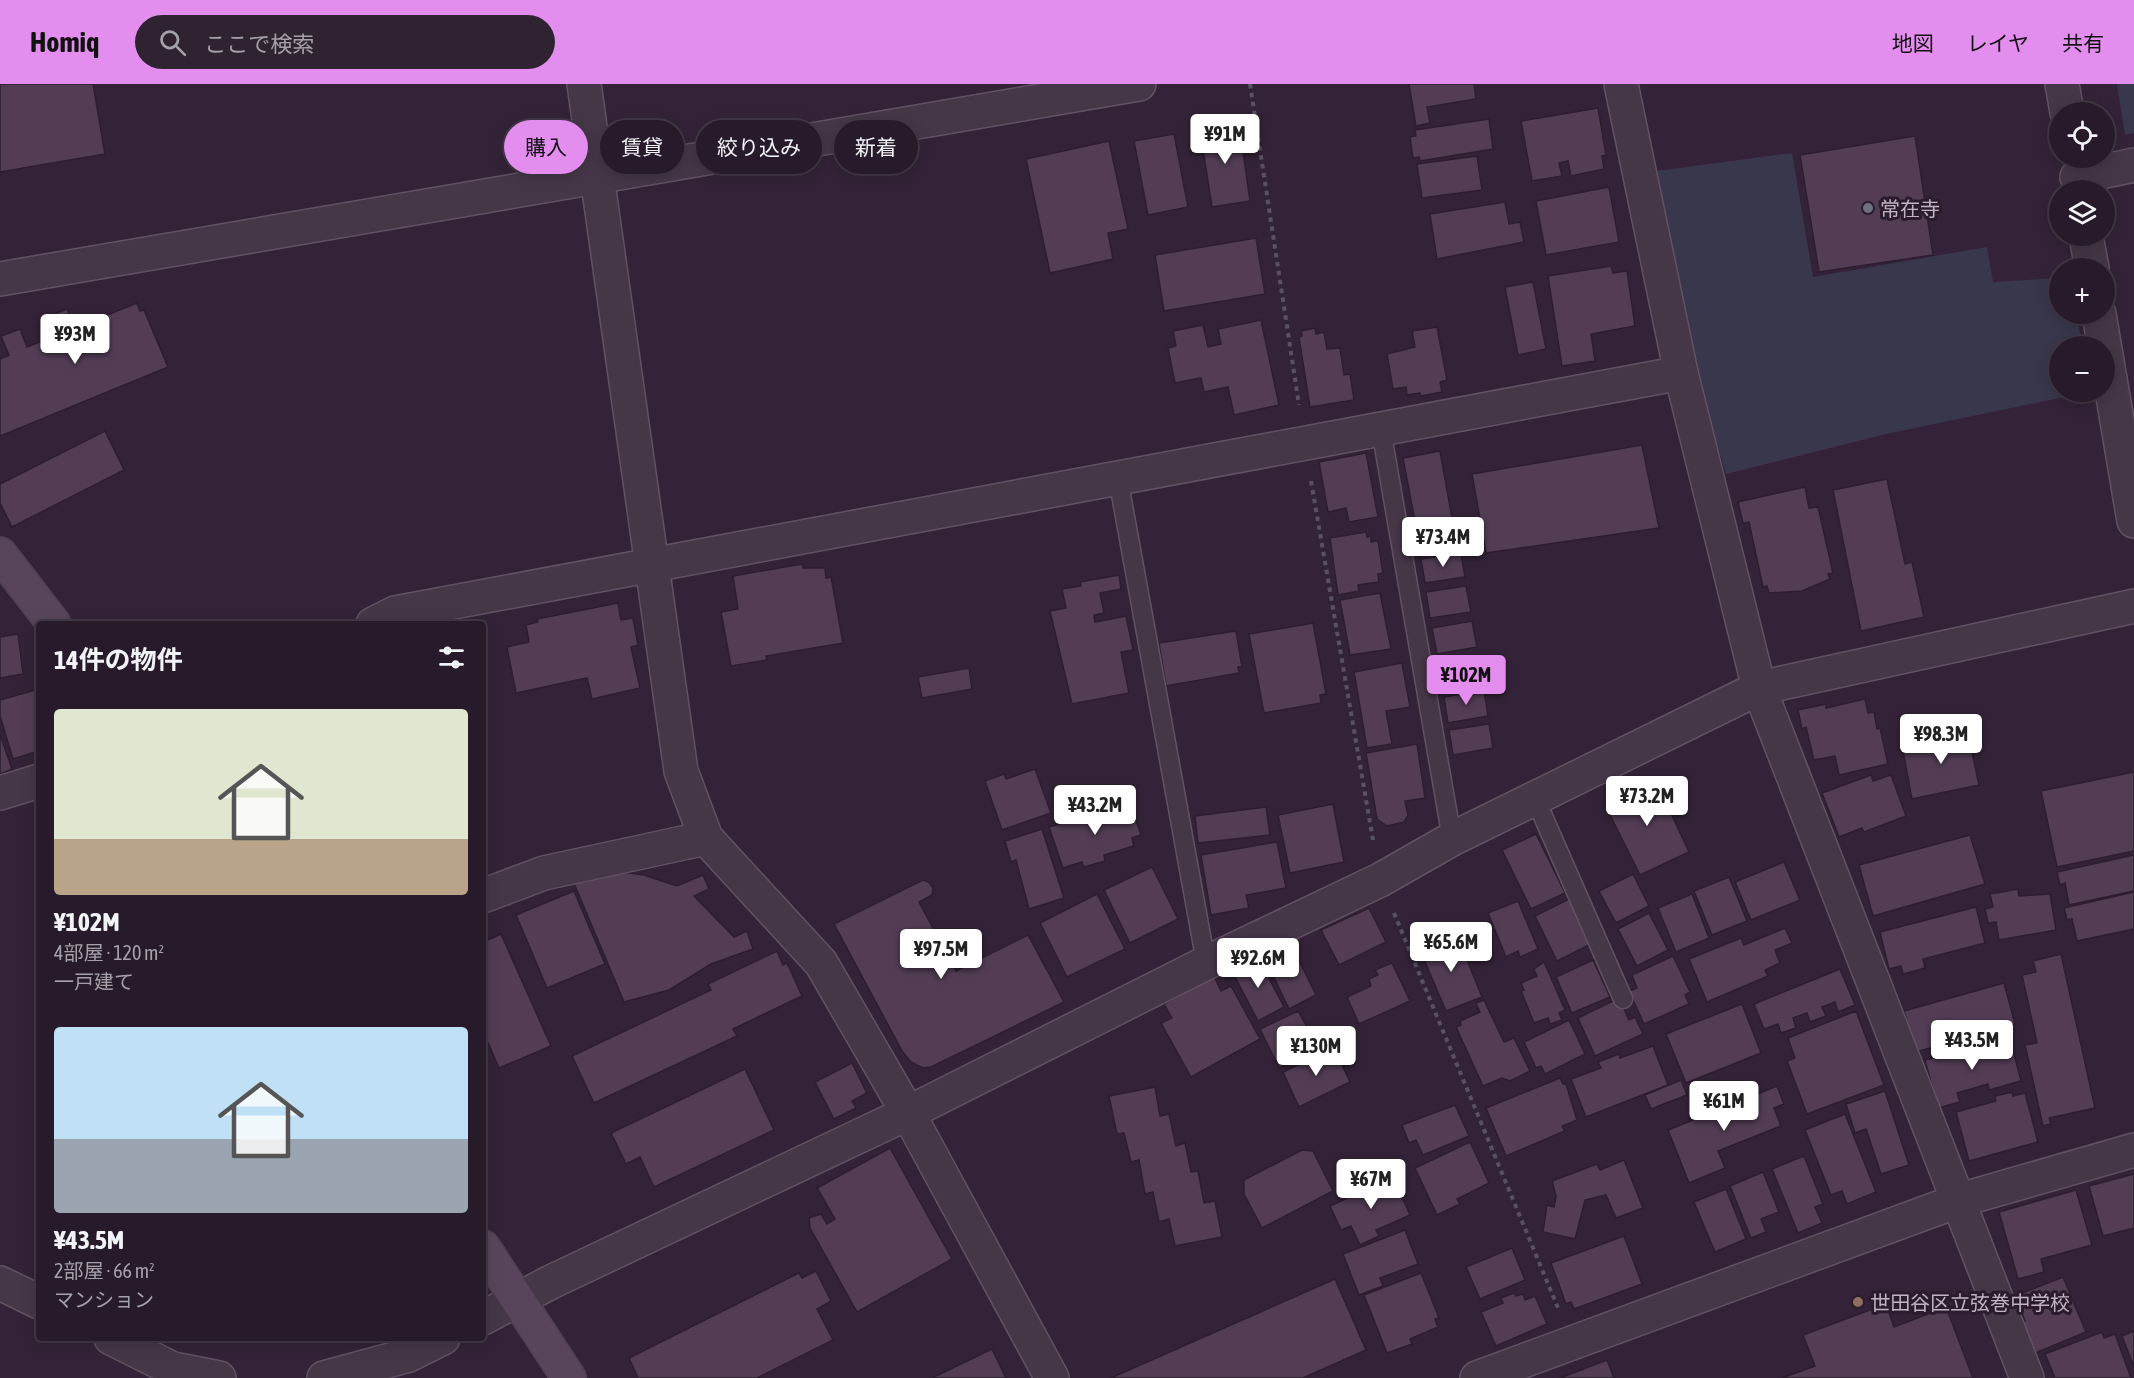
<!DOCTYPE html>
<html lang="ja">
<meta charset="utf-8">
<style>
:root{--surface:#271a2a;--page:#2f2332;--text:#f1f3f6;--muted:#a4a1a8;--line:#433847;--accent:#e38dee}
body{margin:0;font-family:"Asap Condensed","Noto Sans JP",sans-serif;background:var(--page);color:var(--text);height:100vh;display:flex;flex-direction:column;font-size:22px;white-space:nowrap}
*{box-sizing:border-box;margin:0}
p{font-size:20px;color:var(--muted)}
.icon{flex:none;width:33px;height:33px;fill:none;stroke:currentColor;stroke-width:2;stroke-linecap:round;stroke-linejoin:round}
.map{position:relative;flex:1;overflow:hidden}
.drawer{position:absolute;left:36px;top:537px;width:450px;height:720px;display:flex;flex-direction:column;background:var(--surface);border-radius:6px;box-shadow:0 3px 15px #0003,0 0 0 2px var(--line)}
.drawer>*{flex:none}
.hud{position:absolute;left:504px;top:36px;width:570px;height:54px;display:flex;gap:12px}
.tools{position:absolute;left:2049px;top:18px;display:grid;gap:12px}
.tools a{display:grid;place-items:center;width:66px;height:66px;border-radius:50%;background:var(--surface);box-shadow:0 3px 15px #0003,0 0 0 2px var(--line);font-size:30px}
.price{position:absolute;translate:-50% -51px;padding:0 14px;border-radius:6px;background:#fff;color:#222;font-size:20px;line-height:39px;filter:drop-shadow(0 2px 3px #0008)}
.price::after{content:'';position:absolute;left:50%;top:36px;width:18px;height:14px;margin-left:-9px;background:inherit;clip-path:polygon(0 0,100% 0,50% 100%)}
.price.active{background:var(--accent);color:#111}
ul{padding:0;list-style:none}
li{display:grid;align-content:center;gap:12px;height:318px;padding:0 18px}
li span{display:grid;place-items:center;height:186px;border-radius:6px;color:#555}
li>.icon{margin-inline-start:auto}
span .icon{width:108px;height:108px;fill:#fffc;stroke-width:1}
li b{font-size:26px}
h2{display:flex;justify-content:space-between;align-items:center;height:72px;padding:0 18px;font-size:26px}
.tag{padding:0 21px;border-radius:27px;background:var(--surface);box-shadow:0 3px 15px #0003,0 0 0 2px var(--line);font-size:21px;line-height:54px}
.tag.active{background:var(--accent);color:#111}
header{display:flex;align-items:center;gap:36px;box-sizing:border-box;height:84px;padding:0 30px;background:var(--accent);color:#111}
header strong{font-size:28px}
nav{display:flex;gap:33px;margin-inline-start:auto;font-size:21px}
.search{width:420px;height:54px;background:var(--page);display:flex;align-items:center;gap:15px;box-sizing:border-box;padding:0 21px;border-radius:33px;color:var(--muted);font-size:22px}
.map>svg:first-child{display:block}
.green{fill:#39374b}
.building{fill:#523d55;stroke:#2d1e2f;stroke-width:1.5}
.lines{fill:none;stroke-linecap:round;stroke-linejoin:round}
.lane-casing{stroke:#615263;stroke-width:21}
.street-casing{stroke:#615263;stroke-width:36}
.secondary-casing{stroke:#4f4051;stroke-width:36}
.path{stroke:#595163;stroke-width:4;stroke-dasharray:4.5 4.5;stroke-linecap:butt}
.lane{stroke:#463748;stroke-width:18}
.street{stroke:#463748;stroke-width:33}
.secondary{stroke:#59455b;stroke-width:33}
.worship-dot{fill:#6b7280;stroke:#2b1c2d;stroke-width:2}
.education-dot{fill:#8d6e63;stroke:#2b1c2d;stroke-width:2}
.labels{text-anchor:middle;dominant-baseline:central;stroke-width:6;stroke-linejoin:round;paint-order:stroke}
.poi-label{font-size:20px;fill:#c2b2c4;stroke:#2b1c2d;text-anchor:start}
</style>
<header>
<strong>Homiq</strong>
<div class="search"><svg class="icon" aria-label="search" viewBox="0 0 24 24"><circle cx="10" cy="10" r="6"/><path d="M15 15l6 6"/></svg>ここで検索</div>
<nav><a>地図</a><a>レイヤ</a><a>共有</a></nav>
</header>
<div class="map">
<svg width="2134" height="1294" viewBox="0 0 2134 1294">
<rect width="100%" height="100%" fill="#342338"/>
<g class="green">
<polygon points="2117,0 2134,0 2134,49 2125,51"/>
<polygon points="1792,69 1813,193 1987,163 1993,198 2059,194 2060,230 2076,230 2083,262 2060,262 2060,308 2088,308 1886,350 1726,390 1689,268 1656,87"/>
</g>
<g class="building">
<polygon points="0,0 93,0 105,70 0,88"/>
<polygon points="1409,0 1474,0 1476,15 1427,23 1430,39 1416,42"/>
<polygon points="1598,24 1606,71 1602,72 1604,85 1571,92 1568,77 1559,79 1562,92 1532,97 1521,37"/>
<polygon points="1489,35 1493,65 1420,77 1419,73 1413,74 1410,53 1416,52 1415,46"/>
<polygon points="1239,40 1250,117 1212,123 1200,46"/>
<polygon points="1174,50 1188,123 1148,131 1134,57"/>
<polygon points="1915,52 1933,171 1819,188 1800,71"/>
<polygon points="1109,57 1128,145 1108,149 1113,175 1050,189 1026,75"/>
<polygon points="1477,72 1482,106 1422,114 1417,80"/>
<polygon points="1609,103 1619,158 1546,171 1536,117"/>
<polygon points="1505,118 1509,140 1520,138 1524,158 1437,175 1430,130"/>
<polygon points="1256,154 1265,210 1164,227 1155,171"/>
<polygon points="1611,182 1613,189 1627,187 1635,242 1591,250 1595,277 1562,282 1548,192"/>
<polygon points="1533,198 1546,265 1518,271 1505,203"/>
<polygon points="137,219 140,227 144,226 168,283 0,352 0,275 9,271 1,252 20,245 27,263 57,251 49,232 67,225 75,244"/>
<polygon points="1261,236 1279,321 1234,331 1228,303 1204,308 1201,294 1175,299 1168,264 1176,262 1173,247 1203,241 1208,263 1221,260 1218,245"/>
<polygon points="1437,243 1447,296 1440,298 1442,308 1421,312 1420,309 1407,311 1406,303 1393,305 1387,270 1415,263 1412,247"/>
<polygon points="1315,244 1316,250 1324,248 1327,265 1340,264 1344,291 1350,290 1354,316 1310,323 1299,253 1302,252 1301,247"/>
<polygon points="105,347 124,386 12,443 0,419 0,400"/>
<polygon points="1642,361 1659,444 1486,469 1472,390"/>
<polygon points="1440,367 1456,457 1420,464 1403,374"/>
<polygon points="1366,369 1378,433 1349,438 1346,424 1328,428 1319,378"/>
<polygon points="1887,395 1905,480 1912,478 1924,533 1861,547 1833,406"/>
<polygon points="1805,403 1809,424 1818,423 1833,489 1828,490 1830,495 1802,507 1769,509 1767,502 1763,503 1749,438 1743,439 1738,418"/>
<polygon points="1366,448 1367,453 1371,452 1371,458 1378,457 1383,489 1378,490 1379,498 1358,501 1359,507 1338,511 1330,454"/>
<polygon points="1461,469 1465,493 1425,499 1421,475"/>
<polygon points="802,480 803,484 825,484 826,494 831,493 843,559 766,572 767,576 731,582 721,528 738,525 733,492"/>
<polygon points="1119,491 1121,505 1100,509 1104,529 1094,531 1095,538 1126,532 1133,566 1121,568 1129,609 1072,620 1050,527 1066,524 1062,505 1081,502 1080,498"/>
<polygon points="1466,502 1471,528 1430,534 1426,508"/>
<polygon points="1380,509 1391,565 1350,571 1340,516"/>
<polygon points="618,519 621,536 633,534 638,561 631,563 640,604 592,615 587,594 516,609 507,563 529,558 526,541 538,538 537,535"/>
<polygon points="1472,537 1477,563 1437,570 1432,544"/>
<polygon points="1313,539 1326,610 1320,611 1321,619 1264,629 1249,550"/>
<polygon points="1236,547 1242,583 1238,583 1239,589 1166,602 1159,559"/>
<polygon points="18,550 23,590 0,594 0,553"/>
<polygon points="1402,579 1410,623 1386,627 1392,660 1367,664 1354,588"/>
<polygon points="969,584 972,605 922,614 918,593"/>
<polygon points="39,605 39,667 13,675 0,632 0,616"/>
<polygon points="1484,606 1488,632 1448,639 1444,613"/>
<polygon points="1865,615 1868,629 1874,628 1877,645 1880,644 1888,680 1839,691 1835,672 1814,676 1806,643 1802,645 1798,626 1826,620 1826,624"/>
<polygon points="1489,640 1493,664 1453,671 1449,646"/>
<polygon points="1967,644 1979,701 1912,715 1903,667 1928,661 1926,652"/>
<polygon points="0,650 12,685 0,690"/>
<polygon points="1417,660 1425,714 1405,717 1408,731 1404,738 1387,742 1377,735 1366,669"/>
<polygon points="1035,685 1051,729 1002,746 985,697 1004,690 1006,695"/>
<polygon points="2134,688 2134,767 2057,783 2041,707"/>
<polygon points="1871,691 1873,697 1891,691 1906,732 1864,748 1862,744 1839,753 1822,709"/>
<polygon points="1655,695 1689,768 1640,791 1604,719"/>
<polygon points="1333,720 1344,778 1290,789 1278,731"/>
<polygon points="1119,721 1121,728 1132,725 1141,751 1132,754 1134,762 1104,771 1105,777 1084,783 1082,778 1063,784 1049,743"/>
<polygon points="1266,723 1270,751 1198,759 1195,732"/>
<polygon points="1042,745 1064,814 1029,825 1016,776 1011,778 1005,757"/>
<polygon points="1536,750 1565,809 1531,825 1502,766"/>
<polygon points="1970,751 1985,800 1873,832 1859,781"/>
<polygon points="1277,758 1286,804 1246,811 1249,824 1211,831 1201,771"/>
<polygon points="2134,771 2134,807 2069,821 2065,799 2060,801 2057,788"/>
<polygon points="1784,778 1800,816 1751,836 1735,798"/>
<polygon points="1152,783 1178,835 1130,859 1104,806"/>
<polygon points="622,788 644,791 677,802 703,791 709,805 694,812 734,853 747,847 753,865 711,880 669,906 624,918 573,797"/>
<polygon points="1633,790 1649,822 1616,839 1599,807"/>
<polygon points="1729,793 1747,837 1712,851 1694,807"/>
<polygon points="923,796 929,798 933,804 932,811 919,818 956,887 1028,851 1064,918 931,983 923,984 911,978 902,967 834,840"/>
<polygon points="2018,805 2019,812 2050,810 2056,846 1999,856 1996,838 1988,839 1985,825 1993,823 1990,810"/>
<polygon points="574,807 605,880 547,904 516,831"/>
<polygon points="2134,808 2134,845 2077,857 2072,835 2067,836 2064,824"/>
<polygon points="1097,810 1125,865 1067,893 1040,839"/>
<polygon points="1692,810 1709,854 1676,868 1658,824"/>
<polygon points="1571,814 1593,859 1557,877 1535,832"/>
<polygon points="1518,817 1538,865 1520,873 1518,867 1506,873 1488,829"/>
<polygon points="1976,823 1985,859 1923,875 1925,884 1903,890 1901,882 1889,885 1880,848"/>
<polygon points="1369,824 1386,858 1339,881 1321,846"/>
<polygon points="1649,829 1668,866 1637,882 1618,845"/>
<polygon points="1785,844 1792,859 1775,866 1780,879 1765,886 1768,892 1707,918 1689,875 1741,854 1744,861"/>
<polygon points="501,850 551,962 499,984 483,947 483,858"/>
<polygon points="1457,851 1482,913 1446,927 1420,866"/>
<polygon points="1280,861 1284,871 1294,866 1316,911 1289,925 1263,870"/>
<polygon points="777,867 783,881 787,879 802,912 733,945 737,952 594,1019 572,972 711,906 708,900"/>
<polygon points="2061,870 2095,1024 2049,1034 2051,1040 2043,1042 2025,961 2037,959 2022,891 2036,888 2033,877"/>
<polygon points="1673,872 1690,908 1685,911 1689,920 1644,940 1629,907 1637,904 1632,891"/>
<polygon points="1258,873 1284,923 1258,937 1232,887"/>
<polygon points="1593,876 1610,913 1572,929 1556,893"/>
<polygon points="1544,878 1565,926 1559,929 1562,936 1550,940 1548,934 1534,939 1521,907 1524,906 1521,899 1537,892 1534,885"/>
<polygon points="1392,879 1410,917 1359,940 1347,913 1371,902 1369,895 1378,891 1375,886"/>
<polygon points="1840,885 1855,921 1838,928 1835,918 1822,923 1826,932 1810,938 1807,929 1793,934 1796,944 1781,949 1778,940 1764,945 1754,920"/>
<polygon points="1214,892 1221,907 1231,902 1260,955 1191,993 1161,939 1172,934 1164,920"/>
<polygon points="2004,899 2015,940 1916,968 1904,927"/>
<polygon points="1619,914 1629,936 1635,933 1643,950 1595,972 1578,934"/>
<polygon points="1484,916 1504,958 1514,954 1530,987 1510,997 1502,994 1483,1002 1456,943 1461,941 1460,937 1480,928 1476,919"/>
<polygon points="1742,920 1761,969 1686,999 1666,950"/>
<polygon points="1298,927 1319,964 1279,984 1260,945"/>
<polygon points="1856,927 1884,1001 1807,1030 1787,977 1795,974 1788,954"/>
<polygon points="1569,936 1585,970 1545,990 1541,982 1536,984 1524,958"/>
<polygon points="2010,954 2021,997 1989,1006 1988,1000 1957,1009 1960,1018 1938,1024 1925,976"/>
<polygon points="1653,962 1668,1001 1586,1033 1571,995 1601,984 1598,978 1619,970 1620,974"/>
<polygon points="1334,964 1350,998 1299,1023 1283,988"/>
<polygon points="852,979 867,1009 852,1017 856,1024 834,1035 815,998"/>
<polygon points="745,985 774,1046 654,1103 640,1073 626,1080 611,1049"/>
<polygon points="1560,994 1563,1000 1566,1000 1577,1036 1562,1042 1565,1047 1506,1072 1486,1024"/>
<polygon points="1681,996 1687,1011 1651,1025 1645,1011"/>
<polygon points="1720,999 1726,1012 1697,1024 1692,1011"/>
<polygon points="1777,1002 1784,1020 1774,1024 1781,1042 1718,1067 1725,1084 1689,1099 1668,1046"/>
<polygon points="1155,1003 1160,1032 1169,1030 1176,1062 1185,1059 1191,1088 1198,1087 1204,1119 1215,1117 1222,1153 1175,1162 1169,1135 1159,1138 1153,1108 1145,1110 1139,1076 1131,1078 1124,1049 1117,1050 1109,1012"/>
<polygon points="1885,1007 1909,1081 1881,1090 1866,1045 1855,1049 1846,1020"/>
<polygon points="2012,1008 2013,1012 2025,1009 2038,1058 1969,1077 1956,1028 1996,1017 1995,1012"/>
<polygon points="1455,1021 1469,1052 1423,1071 1416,1056 1409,1059 1402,1041"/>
<polygon points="1845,1030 1876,1108 1847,1120 1842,1107 1831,1111 1805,1046"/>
<polygon points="1470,1058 1489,1099 1457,1115 1460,1120 1437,1131 1415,1084"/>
<polygon points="890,1064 952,1175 857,1228 810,1144 809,1134 821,1130 827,1140 835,1135 817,1104"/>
<polygon points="1302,1066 1313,1067 1333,1107 1262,1144 1244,1110 1244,1096"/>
<polygon points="1804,1072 1823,1120 1815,1123 1822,1139 1798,1149 1772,1085"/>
<polygon points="1624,1076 1643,1124 1616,1134 1606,1111 1585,1116 1575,1155 1543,1148 1547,1121 1554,1123 1556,1112 1552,1097 1597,1080 1600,1086"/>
<polygon points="1763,1088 1779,1128 1761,1135 1766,1148 1751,1154 1730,1102"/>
<polygon points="2134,1090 2134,1144 2103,1152 2089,1102"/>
<polygon points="1393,1093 1410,1131 1376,1146 1379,1152 1360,1161 1351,1142 1341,1146 1330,1122"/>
<polygon points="1726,1105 1746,1155 1715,1168 1694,1118"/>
<polygon points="2076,1106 2092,1161 2041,1175 2044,1188 2018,1195 1999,1128"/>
<polygon points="1405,1146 1418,1180 1380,1194 1383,1202 1359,1211 1343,1170"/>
<polygon points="1624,1152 1642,1200 1574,1225 1571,1218 1566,1220 1551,1179"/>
<polygon points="1512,1164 1525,1196 1480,1215 1466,1183"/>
<polygon points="816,1187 831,1217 817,1225 833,1256 757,1294 638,1294 629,1274 799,1189 802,1194"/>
<polygon points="1421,1189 1439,1234 1435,1235 1438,1243 1410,1255 1412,1260 1387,1269 1364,1211"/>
<polygon points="2063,1193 2086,1248 2033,1270 2020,1239 2025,1237 2020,1224 2025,1222 2020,1210"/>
<polygon points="1335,1195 1366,1266 1303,1294 1111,1294"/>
<polygon points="1514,1209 1516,1212 1523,1210 1525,1216 1535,1212 1547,1240 1496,1262 1481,1228 1503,1219 1501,1214"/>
<polygon points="1886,1220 1894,1243 1946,1223 1973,1294 1782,1294 1815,1282 1803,1251"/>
<polygon points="2134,1247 2134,1283 2122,1252"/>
<polygon points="2102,1248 2104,1254 2115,1250 2131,1294 2055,1294 2045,1270"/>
<polygon points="992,1265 1006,1294 934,1294 934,1293"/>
<polygon points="1607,1276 1614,1294 1560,1294"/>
</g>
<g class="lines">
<defs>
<g id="lane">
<polyline points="1381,345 1452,755"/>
<polyline points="1118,394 1206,879"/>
<polyline points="1535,714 1623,915"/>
</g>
<g id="street">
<polyline points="584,0 681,687 706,754 821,879 908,1029 1052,1294"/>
<polyline points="1621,0 1681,289 1759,604 2027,1294"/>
<polyline points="2062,0 2067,28"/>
<polyline points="2077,93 2134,81"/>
<polyline points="2086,152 2092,184"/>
<polyline points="0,195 1139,0"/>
<polyline points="2099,230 2134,437"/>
<polyline points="373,540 395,529 1681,289"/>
<polyline points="0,709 39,697"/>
<polyline points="483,812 544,789 706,754"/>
<polyline points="0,1199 39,1218"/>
<polyline points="483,1234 551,1198 908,1029 1206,879 1380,796 1452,755 1759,604 2134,522"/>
<polyline points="111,1254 173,1285 219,1294"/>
<polyline points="324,1294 409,1271 443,1254"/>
<polyline points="1477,1294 1960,1116 2134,1066"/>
</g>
<g id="secondary">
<polyline points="0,470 54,540"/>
<polyline points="483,1163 569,1294"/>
</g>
</defs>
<use href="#lane" class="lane-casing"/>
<use href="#street" class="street-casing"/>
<use href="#secondary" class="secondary-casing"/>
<g class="path">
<polyline points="1250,0 1299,321"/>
<polyline points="1311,397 1373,756"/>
<polyline points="1394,829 1558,1224"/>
</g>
<use href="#lane" class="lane"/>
<use href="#street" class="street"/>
<use href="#secondary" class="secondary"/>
</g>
<circle class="worship-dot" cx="1868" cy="124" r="6"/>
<circle class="education-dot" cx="1858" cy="1218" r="6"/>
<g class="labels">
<g class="poi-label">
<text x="1880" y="124">常在寺</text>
<text x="1870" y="1218">世田谷区立弦巻中学校</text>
</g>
</g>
</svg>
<div class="tools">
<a><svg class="icon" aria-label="locate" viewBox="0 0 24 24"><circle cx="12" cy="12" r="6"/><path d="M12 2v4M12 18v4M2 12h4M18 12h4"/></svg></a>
<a><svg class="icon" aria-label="layers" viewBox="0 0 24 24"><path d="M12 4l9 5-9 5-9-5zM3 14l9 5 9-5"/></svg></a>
<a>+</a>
<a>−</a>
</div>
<b class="price" style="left:1225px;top:81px">¥91M</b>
<b class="price" style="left:75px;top:281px">¥93M</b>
<b class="price" style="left:1443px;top:484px">¥73.4M</b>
<b class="price active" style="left:1466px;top:622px">¥102M</b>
<b class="price" style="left:1941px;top:681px">¥98.3M</b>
<b class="price" style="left:1647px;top:743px">¥73.2M</b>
<b class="price" style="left:1095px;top:752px">¥43.2M</b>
<b class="price" style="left:1451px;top:889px">¥65.6M</b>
<b class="price" style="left:941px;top:896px">¥97.5M</b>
<b class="price" style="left:1258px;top:905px">¥92.6M</b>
<b class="price" style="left:1972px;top:987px">¥43.5M</b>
<b class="price" style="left:1316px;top:993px">¥130M</b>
<b class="price" style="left:1724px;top:1048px">¥61M</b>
<b class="price" style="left:1371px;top:1126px">¥67M</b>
<div class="hud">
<a class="tag active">購入</a>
<a class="tag">賃貸</a>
<a class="tag">絞り込み</a>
<a class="tag">新着</a>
</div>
<section class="drawer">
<h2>14件の物件<svg class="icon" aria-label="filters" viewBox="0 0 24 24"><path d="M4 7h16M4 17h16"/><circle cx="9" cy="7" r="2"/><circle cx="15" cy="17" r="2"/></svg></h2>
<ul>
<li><span style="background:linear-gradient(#dfe7d0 70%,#b9a48a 0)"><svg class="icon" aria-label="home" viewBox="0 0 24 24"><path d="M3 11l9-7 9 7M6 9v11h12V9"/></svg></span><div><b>¥102M</b><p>4部屋 · 120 m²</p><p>一戸建て</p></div></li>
<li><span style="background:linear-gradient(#bfe0f5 60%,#9aa5b1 0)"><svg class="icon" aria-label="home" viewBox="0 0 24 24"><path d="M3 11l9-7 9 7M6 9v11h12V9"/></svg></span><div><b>¥43.5M</b><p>2部屋 · 66 m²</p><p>マンション</p></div></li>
</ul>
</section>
</div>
